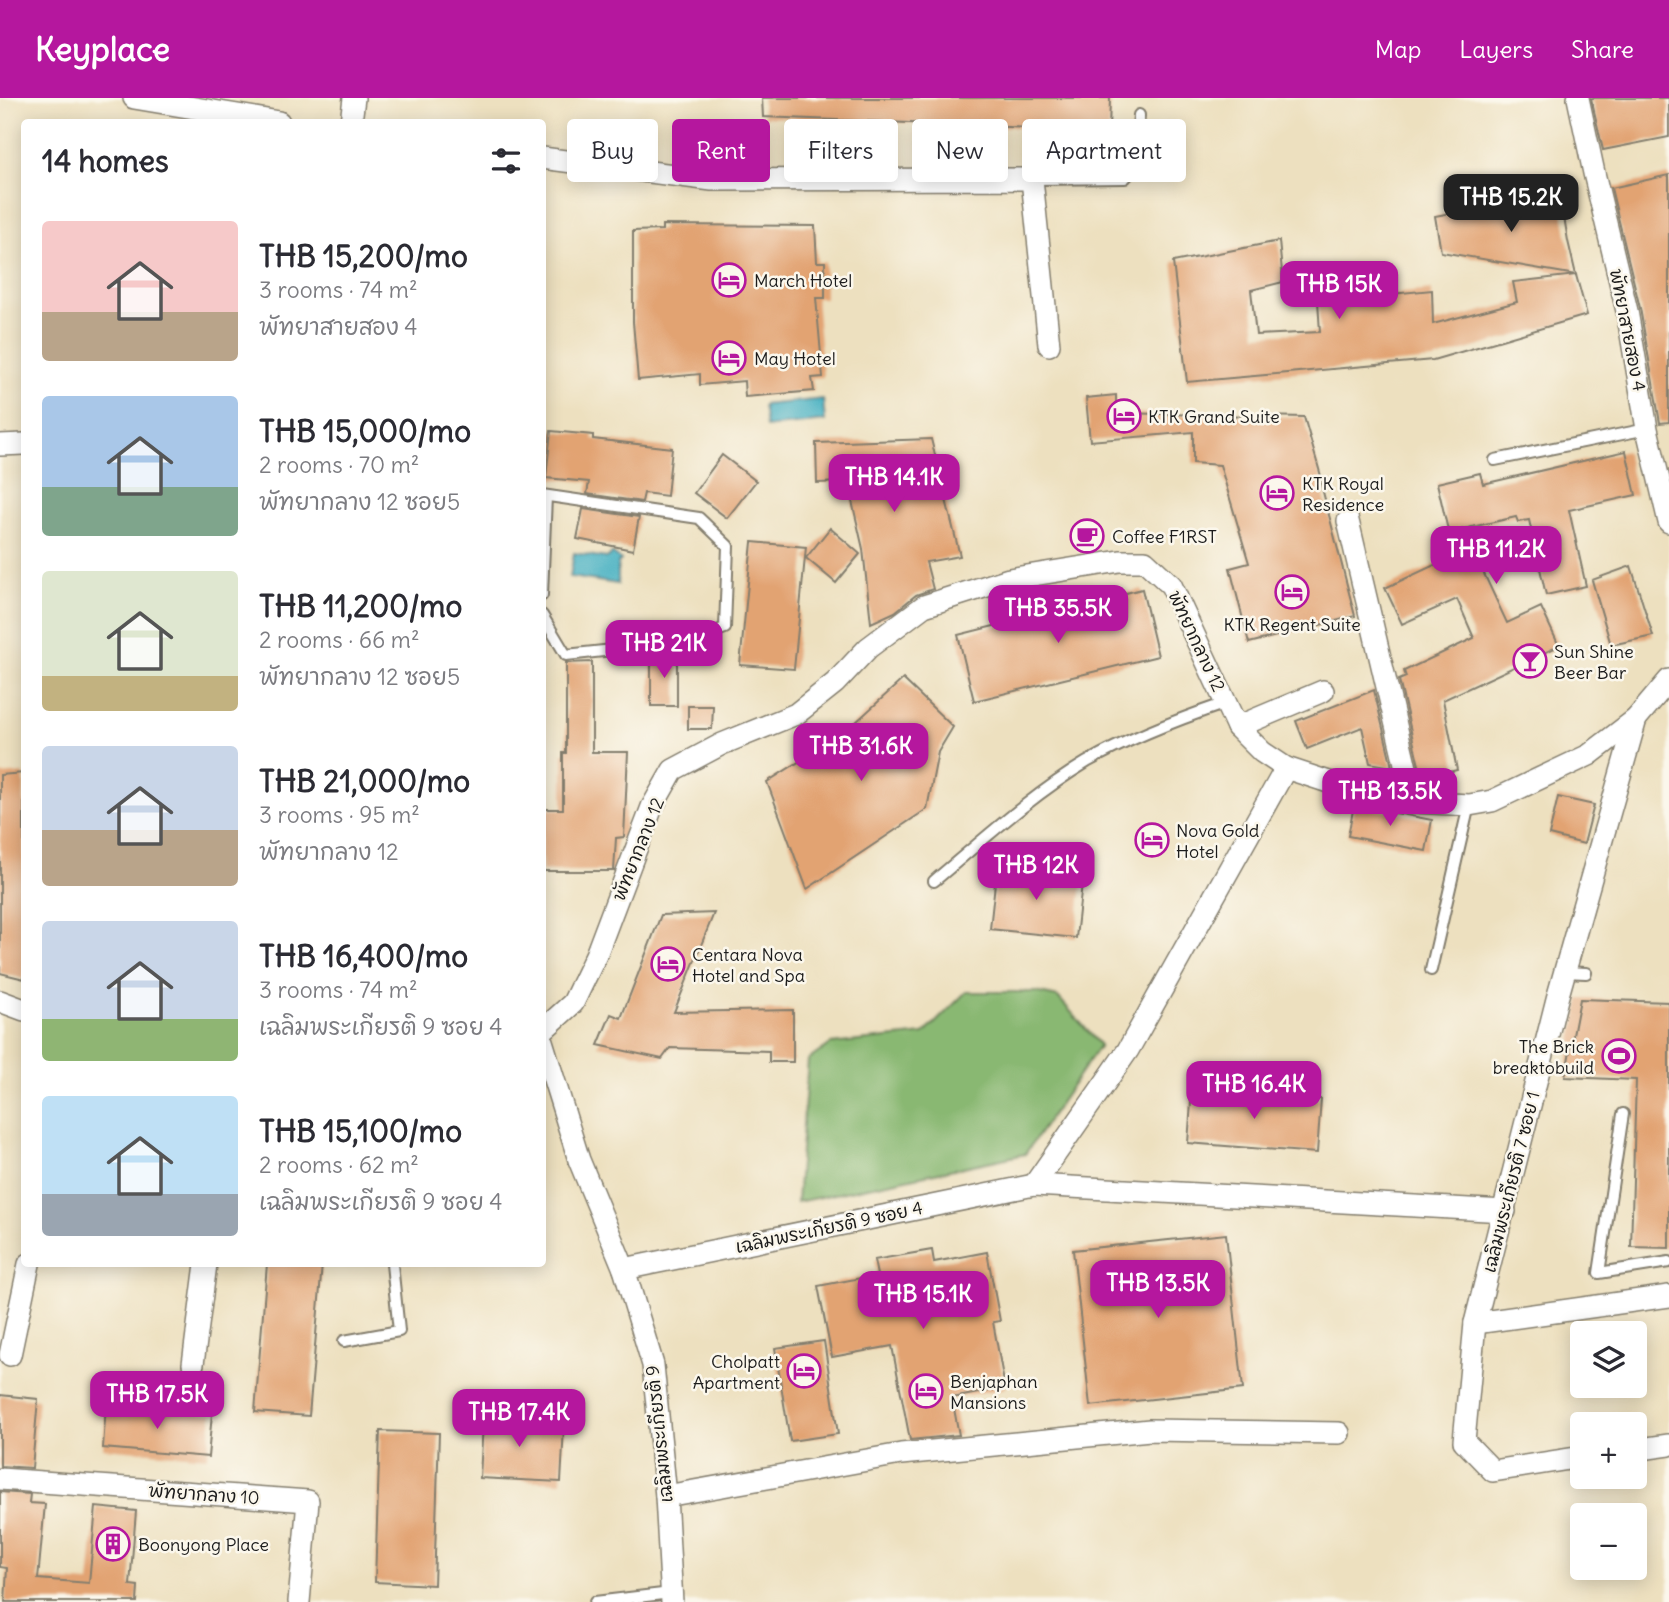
<!DOCTYPE html>
<meta charset="utf-8">
<style>
:root{--surface:#fff;--page:#f7f7f7;--text:#2b2b33;--muted:#7c7c81;--accent:#b5179e}
body{margin:0;font-family:Delius,"Playpen Sans Thai",sans-serif;background:var(--page);color:var(--text);height:100vh;display:flex;flex-direction:column;font-size:26px;white-space:nowrap}
*{box-sizing:border-box;margin:0}
p{font-size:23px;color:var(--muted)}
.icon{flex:none;width:38px;height:38px;fill:none;stroke:currentColor;stroke-width:2;stroke-linecap:round;stroke-linejoin:round}
.map{position:relative;flex:1;overflow:hidden}
.side{position:absolute;left:21px;top:21px;width:525px;height:1148px;display:flex;flex-direction:column;background:var(--surface);border-radius:7px;box-shadow:0 4px 18px #0003}
.side>*{flex:none}
.guide{position:absolute;left:567px;top:21px;width:665px;height:63px;display:flex;gap:14px}
.tools{position:absolute;left:1570px;top:1223px;display:grid;gap:14px}
.tools a{display:grid;place-items:center;width:77px;height:77px;border-radius:7px;background:var(--surface);box-shadow:0 4px 18px #0003;font-size:35px}
.price{position:absolute;translate:-50% -60px;padding:0 16px;border-radius:14px;background:var(--accent);color:#fff;font-size:23px;line-height:46px;filter:drop-shadow(0 2px 4px #0008)}
.price::after{content:'';position:absolute;left:50%;top:42px;width:21px;height:16px;margin-left:-10px;background:inherit;clip-path:polygon(0 0,100% 0,50% 100%)}
.price.current{background:#222;color:#fff}
ul{padding:0;list-style:none}
li{display:flex;align-items:center;gap:21px;height:175px;padding:0 21px}
li span{display:grid;place-items:center;flex:none;width:196px;height:140px;border-radius:7px;color:#555}
li>.icon{margin-inline-start:auto}
span .icon{width:84px;height:84px;fill:#fffc;stroke-width:1}
li b{font-size:30px}
h2{display:flex;justify-content:space-between;align-items:center;height:84px;padding:0 21px;font-size:30px}
.chip{padding:0 24px;border-radius:7px;background:var(--surface);box-shadow:0 4px 18px #0003;font-size:24px;line-height:63px}
.chip.current{background:var(--accent);color:#fff}
header{display:flex;align-items:center;gap:42px;box-sizing:border-box;height:98px;padding:0 35px;background:var(--accent);color:#fff}
header strong{font-size:33px}
nav{display:flex;gap:38px;margin-inline-start:auto;font-size:24px}
.map>svg:first-child{display:block}
.forest{fill:#89b872;stroke:#526a47;stroke-width:2}
.water{fill:#43afc1;stroke:#30666e;stroke-width:2}
.building{fill:#e2a372}
.lines{fill:none;stroke-linecap:round;stroke-linejoin:round}
.service-casing{stroke:#847e6e;stroke-width:14}
.minor-casing{stroke:#847e6e;stroke-width:24}
.service{stroke:#fff;stroke-width:10}
.minor{stroke:#fff;stroke-width:21}
.labels{text-anchor:middle;dominant-baseline:central;stroke-width:5;stroke-linejoin:round;paint-order:stroke}
.poi-label{font-size:18px;fill:#1c1c1c;stroke:#fbf7ec;text-anchor:start}
.street-label{font-size:18px;fill:#1c1c1c;stroke:#fbf7ec}
</style>
<header>
<strong>Keyplace</strong>
<nav><a>Map</a><a>Layers</a><a>Share</a></nav>
</header>
<div class="map">
<svg width="1669" height="1504" viewBox="0 0 1669 1504">
<rect width="100%" height="100%" fill="#fbf7ec"/>
<filter id="ink" filterUnits="userSpaceOnUse"><feTurbulence type="fractalNoise" baseFrequency=".0143" numOctaves="2"/><feDisplacementMap in="SourceGraphic" scale="14" xChannelSelector="R" yChannelSelector="G"/><feConvolveMatrix kernelMatrix="1 2 1 2 8 2 1 2 1" color-interpolation-filters="sRGB"/></filter>
<filter id="wash" filterUnits="userSpaceOnUse"><feTurbulence type="fractalNoise" baseFrequency=".00686" numOctaves="4" result="noise"/><feDisplacementMap in="SourceGraphic" scale="28" xChannelSelector="R" yChannelSelector="G"/><feGaussianBlur stdDeviation="1.57" result="paint"/><feColorMatrix in="noise" values="0 0 0 0 0 0 0 0 0 0 0 0 0 0 0 0 0 1.4 0 .05"/><feComposite in="paint" operator="in"/></filter>
<g filter="url(#wash)">
<rect width="100%" height="100%" fill="#ede0bf"/>
<polygon class="forest" points="966,894 1035,894 1058,899 1100,947 1025,1056 797,1104 808,962 831,946 924,936"/>
<g class="water">
<polygon points="823,301 825,323 766,329 763,307"/>
<polygon points="574,455 607,460 612,455 621,462 618,465 618,486 570,479"/>
</g>
<g id="blocks">
<g class="building">
<polygon points="762,0 1110,0 1109,33 763,19"/>
<polygon points="1591,0 1669,0 1669,39 1603,52"/>
<polygon points="1669,77 1669,324 1660,325 1640,210 1611,90"/>
<polygon points="1560,94 1568,143 1576,177 1441,154 1435,118"/>
<polygon points="662,127 815,128 817,164 825,164 825,200 816,200 823,279 812,280 814,293 745,299 744,283 700,287 700,276 638,282 633,224 633,133 662,132"/>
<polygon points="1279,143 1283,184 1251,192 1256,237 1320,234 1318,203 1432,192 1433,226 1517,204 1513,184 1576,177 1587,217 1433,262 1187,284 1173,164"/>
<polygon points="1116,297 1116,315 1304,319 1323,385 1321,386 1355,518 1249,545 1230,470 1249,465 1220,367 1193,365 1193,334 1090,343 1086,300"/>
<polygon points="551,333 593,337 593,341 672,350 667,398 644,395 642,404 587,396 589,384 546,380"/>
<polygon points="931,341 960,458 926,464 933,491 916,497 895,514 871,525 863,451 852,403 868,383 817,385 816,345"/>
<polygon points="1626,353 1636,397 1569,412 1586,488 1546,497 1529,422 1518,424 1516,419 1463,431 1507,525 1541,509 1559,548 1443,602 1457,672 1431,678 1421,676 1399,582 1406,579 1404,573 1474,540 1457,501 1402,526 1385,490 1454,458 1437,385 1480,375 1483,386"/>
<polygon points="722,357 756,383 727,420 694,395"/>
<polygon points="583,411 639,419 633,452 577,441"/>
<polygon points="830,430 860,456 836,485 806,460"/>
<polygon points="752,444 806,449 794,571 740,567"/>
<polygon points="1631,468 1653,538 1611,547 1592,482"/>
<polygon points="1142,491 1158,558 974,603 958,537"/>
<polygon points="663,555 677,555 677,608 651,608 651,556"/>
<polygon points="592,564 592,654 628,654 624,739 616,740 614,773 542,773 542,711 563,711 563,655 566,655 566,565"/>
<polygon points="903,581 953,629 938,654 927,711 807,791 767,684 843,636"/>
<polygon points="1374,592 1392,669 1370,665 1362,629 1307,651 1296,623"/>
<polygon points="688,608 713,608 712,631 688,631"/>
<polygon points="24,675 24,881 0,875 0,677"/>
<polygon points="1558,699 1594,707 1584,746 1549,737"/>
<polygon points="1354,707 1432,722 1426,753 1348,738"/>
<polygon points="997,767 1083,776 1076,840 990,831"/>
<polygon points="714,815 674,914 793,912 793,964 769,964 769,953 670,950 662,961 598,947 611,916 621,920 661,817"/>
<polygon points="1580,901 1669,904 1669,1150 1631,1149 1636,982 1565,979"/>
<polygon points="1192,991 1321,1001 1317,1055 1188,1045"/>
<polygon points="1226,1136 1243,1291 1090,1308 1073,1152"/>
<polygon points="932,1152 934,1164 987,1154 1000,1223 993,1224 1005,1290 952,1300 959,1337 910,1342 892,1248 832,1259 818,1188 877,1177 874,1162"/>
<polygon points="267,1166 322,1166 309,1318 255,1314"/>
<polygon points="824,1243 838,1336 790,1343 775,1250"/>
<polygon points="0,1297 38,1301 32,1370 0,1368"/>
<polygon points="484,1305 508,1306 507,1326 564,1329 561,1384 480,1380"/>
<polygon points="106,1307 212,1316 208,1359 103,1350"/>
<polygon points="380,1333 439,1335 434,1487 375,1484"/>
<polygon points="0,1394 30,1396 29,1405 45,1406 38,1481 89,1485 96,1409 136,1413 130,1487 138,1488 137,1504 5,1504 7,1470 0,1469"/>
</g>
</g>
</g>
<g filter="url(#ink)">
<use href="#blocks" fill-opacity="0" stroke="#847e6e" stroke-width="2"/>
<g class="lines">
<defs>
<g id="service">
<polyline points="1032,81 1125,80 1135,69 1139,17"/>
<polyline points="1495,362 1647,331"/>
<polyline points="542,397 699,420 728,448 725,530 688,544 566,557 542,517"/>
<polyline points="542,497 546,398"/>
<path d="M934 783C983 742 1032 697 1087 664 1131 639 1179 621 1226 605"/>
<polyline points="1431,872 1469,707"/>
<polyline points="1564,874 1586,875"/>
<polyline points="1623,1016 1599,1175 1669,1164"/>
<polyline points="344,1243 399,1233 392,1166"/>
<polyline points="595,1504 671,1495"/>
</g>
<g id="minor">
<polyline points="134,0 279,24"/>
<polyline points="1578,0 1594,75 1627,213 1647,331 1669,424"/>
<polyline points="351,24 354,0"/>
<polyline points="542,60 712,82 1032,81 1049,247"/>
<polyline points="0,347 24,346"/>
<polyline points="1348,423 1414,704"/>
<polyline points="1237,629 1323,593"/>
<polyline points="0,903 24,912"/>
<polyline points="542,933 573,905 596,857 652,709 673,672 722,646 796,616 835,585 868,550 924,508 1009,481 1120,463 1145,463 1171,487 1237,629 1262,654 1286,670 1347,690 1414,704 1469,707 1492,703 1589,657 1636,621 1669,582"/>
<polyline points="542,943 579,1062 624,1171 653,1267 666,1398 672,1504"/>
<polyline points="1034,1087 1128,952 1286,670"/>
<polyline points="624,1171 1034,1087 1505,1113"/>
<polyline points="1475,1225 1669,1198"/>
<polyline points="10,1257 29,1166"/>
<polyline points="193,1266 206,1166"/>
<polyline points="1634,1352 1669,1347"/>
<polyline points="1582,1359 1493,1373 1464,1343 1475,1225 1557,901 1636,621"/>
<polyline points="0,1381 308,1403 299,1504"/>
<polyline points="666,1398 901,1356 1150,1332 1339,1335"/>
</g>
</defs>
<use href="#service" class="service-casing"/>
<use href="#minor" class="minor-casing"/>
<use href="#service" class="service"/>
<use href="#minor" class="minor"/>
</g>
</g>
<defs>
<symbol id="hotel-ring" viewBox="-11 -11 22 22"><circle r="9.5" fill="#fbf7ec" stroke="#b5179e" stroke-width="1.5"/><path d="M-6-4.5h1.5V1H6V5H4.5V3h-9V5H-6ZM-4 0a1.8 1.8 0 1 1 3.6 0ZM.5 0V-2.5h3Q6-2.5 6 0Z" fill="#b5179e"/></symbol>
<symbol id="cafe-ring" viewBox="-11 -11 22 22"><circle r="9.5" fill="#fbf7ec" stroke="#b5179e" stroke-width="1.5"/><path d="M-5.5-4.5H6V0H3Q3 3.5 0 3.5H-2.5Q-5.5 3.5-5.5 0ZM3-3.2v2h1.7v-2ZM-6 4.5H4V6H-6Z" fill="#b5179e"/></symbol>
<symbol id="bar-ring" viewBox="-11 -11 22 22"><circle r="9.5" fill="#fbf7ec" stroke="#b5179e" stroke-width="1.5"/><path d="M-6-5H6L.8 .8V4.5H3.5V6h-7V4.5H-.8V.8Z" fill="#b5179e"/></symbol>
<symbol id="stadium-ring" viewBox="-11 -11 22 22"><circle r="9.5" fill="#fbf7ec" stroke="#b5179e" stroke-width="1.5"/><path d="M0-5a6.5 5 0 1 0 0 10a6.5 5 0 1 0 0-10ZM-3.5-1.8h7v3.6h-7Z" fill="#b5179e"/></symbol>
<symbol id="building-ring" viewBox="-11 -11 22 22"><circle r="9.5" fill="#fbf7ec" stroke="#b5179e" stroke-width="1.5"/><path d="M-4-6H4V6H1V3H-1V6H-4ZM-2.5-4.3h1.7v1.8h-1.7ZM.8-4.3h1.7v1.8H.8ZM-2.5-1h1.7V.8h-1.7ZM.8-1h1.7V.8H.8Z" fill="#b5179e"/></symbol>
</defs>
<g fill-rule="evenodd">
<use href="#hotel-ring" x="710" y="163" width="38" height="38"/>
<use href="#hotel-ring" x="710" y="241" width="38" height="38"/>
<use href="#hotel-ring" x="1105" y="299" width="38" height="38"/>
<use href="#hotel-ring" x="1258" y="376" width="38" height="38"/>
<use href="#cafe-ring" x="1068" y="419" width="38" height="38"/>
<use href="#hotel-ring" x="1273" y="475" width="38" height="38"/>
<use href="#bar-ring" x="1511" y="544" width="38" height="38"/>
<use href="#hotel-ring" x="1133" y="723" width="38" height="38"/>
<use href="#hotel-ring" x="649" y="847" width="38" height="38"/>
<use href="#stadium-ring" x="1600" y="939" width="38" height="38"/>
<use href="#hotel-ring" x="785" y="1254" width="38" height="38"/>
<use href="#hotel-ring" x="907" y="1274" width="38" height="38"/>
<use href="#building-ring" x="94" y="1427" width="38" height="38"/>
</g>
<g class="labels">
<g class="poi-label">
<text x="754" y="182">March Hotel</text>
<text x="754" y="260">May Hotel</text>
<text x="1148" y="318">KTK Grand Suite</text>
<text x="1302" y="385">KTK Royal<tspan x="1302" dy="21">Residence</tspan></text>
<text x="1112" y="438">Coffee F1RST</text>
<text x="1292" y="526" text-anchor="middle">KTK Regent Suite</text>
<text x="1554" y="553">Sun Shine<tspan x="1554" dy="21">Beer Bar</tspan></text>
<text x="1176" y="732">Nova Gold<tspan x="1176" dy="21">Hotel</tspan></text>
<text x="692" y="856">Centara Nova<tspan x="692" dy="21">Hotel and Spa</tspan></text>
<text x="1594" y="948" text-anchor="end">The Brick<tspan x="1594" dy="21">breaktobuild</tspan></text>
<text x="780" y="1263" text-anchor="end">Cholpatt<tspan x="780" dy="21">Apartment</tspan></text>
<text x="950" y="1283">Benjaphan<tspan x="950" dy="21">Mansions</tspan></text>
<text x="138" y="1446">Boonyong Place</text>
</g>
<g class="street-label">
<text transform="translate(1628 232) rotate(79)">พัทยาสายสอง 4</text>
<text transform="translate(1197 543) rotate(65)">พัทยากลาง 12</text>
<text transform="translate(638 751) rotate(-68)">พัทยากลาง 12</text>
<text transform="translate(1511 1084) rotate(-76)">เฉลิมพระเกียรติ 7 ซอย 1</text>
<text transform="translate(829 1129) rotate(-12)">เฉลิมพระเกียรติ 9 ซอย 4</text>
<text transform="translate(659 1336) rotate(-96)">เฉลิมพระเกียรติ 9</text>
<text transform="translate(204 1396) rotate(4)">พัทยากลาง 10</text>
</g>
</g>
</svg>
<div class="tools">
<a><svg class="icon" aria-label="layers" viewBox="0 0 24 24"><path d="M12 4l9 5-9 5-9-5zM3 14l9 5 9-5"/></svg></a>
<a>+</a>
<a>−</a>
</div>
<b class="price current" style="left:1511px;top:136px">THB 15.2K</b>
<b class="price" style="left:1339px;top:223px">THB 15K</b>
<b class="price" style="left:894px;top:416px">THB 14.1K</b>
<b class="price" style="left:1496px;top:488px">THB 11.2K</b>
<b class="price" style="left:1058px;top:547px">THB 35.5K</b>
<b class="price" style="left:664px;top:582px">THB 21K</b>
<b class="price" style="left:861px;top:685px">THB 31.6K</b>
<b class="price" style="left:1390px;top:730px">THB 13.5K</b>
<b class="price" style="left:1036px;top:804px">THB 12K</b>
<b class="price" style="left:1254px;top:1023px">THB 16.4K</b>
<b class="price" style="left:1158px;top:1222px">THB 13.5K</b>
<b class="price" style="left:923px;top:1233px">THB 15.1K</b>
<b class="price" style="left:157px;top:1333px">THB 17.5K</b>
<b class="price" style="left:519px;top:1351px">THB 17.4K</b>
<div class="guide">
<a class="chip">Buy</a>
<a class="chip current">Rent</a>
<a class="chip">Filters</a>
<a class="chip">New</a>
<a class="chip">Apartment</a>
</div>
<section class="side">
<h2>14 homes<svg class="icon" aria-label="filters" viewBox="0 0 24 24"><path d="M4 7h16M4 17h16"/><circle cx="9" cy="7" r="2"/><circle cx="15" cy="17" r="2"/></svg></h2>
<ul>
<li><span style="background:linear-gradient(#f6c9c9 65%,#b9a48a 0)"><svg class="icon" aria-label="home" viewBox="0 0 24 24"><path d="M3 11l9-7 9 7M6 9v11h12V9"/></svg></span><div><b>THB 15,200/mo</b><p>3 rooms · 74 m²</p><p>พัทยาสายสอง 4</p></div></li>
<li><span style="background:linear-gradient(#a9c7e8 65%,#7fa58c 0)"><svg class="icon" aria-label="home" viewBox="0 0 24 24"><path d="M3 11l9-7 9 7M6 9v11h12V9"/></svg></span><div><b>THB 15,000/mo</b><p>2 rooms · 70 m²</p><p>พัทยากลาง 12 ซอย5</p></div></li>
<li><span style="background:linear-gradient(#dfe7d0 75%,#c2b280 0)"><svg class="icon" aria-label="home" viewBox="0 0 24 24"><path d="M3 11l9-7 9 7M6 9v11h12V9"/></svg></span><div><b>THB 11,200/mo</b><p>2 rooms · 66 m²</p><p>พัทยากลาง 12 ซอย5</p></div></li>
<li><span style="background:linear-gradient(#c9d6e8 60%,#b9a48a 0)"><svg class="icon" aria-label="home" viewBox="0 0 24 24"><path d="M3 11l9-7 9 7M6 9v11h12V9"/></svg></span><div><b>THB 21,000/mo</b><p>3 rooms · 95 m²</p><p>พัทยากลาง 12</p></div></li>
<li><span style="background:linear-gradient(#c9d6e8 70%,#8fb573 0)"><svg class="icon" aria-label="home" viewBox="0 0 24 24"><path d="M3 11l9-7 9 7M6 9v11h12V9"/></svg></span><div><b>THB 16,400/mo</b><p>3 rooms · 74 m²</p><p>เฉลิมพระเกียรติ 9 ซอย 4</p></div></li>
<li><span style="background:linear-gradient(#bfe0f5 70%,#9aa5b1 0)"><svg class="icon" aria-label="home" viewBox="0 0 24 24"><path d="M3 11l9-7 9 7M6 9v11h12V9"/></svg></span><div><b>THB 15,100/mo</b><p>2 rooms · 62 m²</p><p>เฉลิมพระเกียรติ 9 ซอย 4</p></div></li>
</ul>
</section>
</div>
